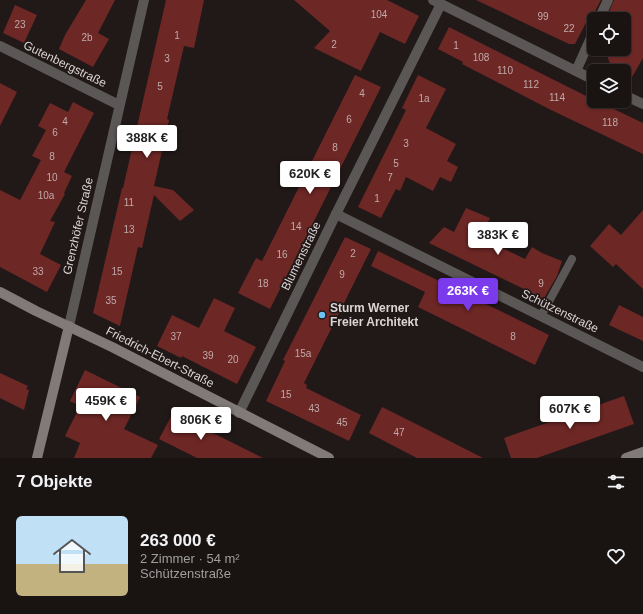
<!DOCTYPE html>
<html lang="de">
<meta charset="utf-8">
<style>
:root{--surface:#191312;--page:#221c1b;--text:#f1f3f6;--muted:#9f9e9f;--line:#373232;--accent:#7c3aed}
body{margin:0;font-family:Arial,sans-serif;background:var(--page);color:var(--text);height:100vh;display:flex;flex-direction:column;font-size:15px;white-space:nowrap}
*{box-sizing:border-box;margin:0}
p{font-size:13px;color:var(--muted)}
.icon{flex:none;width:22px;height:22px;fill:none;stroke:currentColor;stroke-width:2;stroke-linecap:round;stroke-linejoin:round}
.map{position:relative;height:458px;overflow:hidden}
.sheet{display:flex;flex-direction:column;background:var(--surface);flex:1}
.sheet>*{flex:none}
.tools{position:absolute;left:587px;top:12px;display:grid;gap:8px}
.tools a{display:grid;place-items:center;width:44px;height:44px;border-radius:6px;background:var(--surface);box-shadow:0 1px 3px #0004,0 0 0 1px var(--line);font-size:20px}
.price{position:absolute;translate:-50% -34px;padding:0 9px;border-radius:4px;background:#fff;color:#222;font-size:13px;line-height:26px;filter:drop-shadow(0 1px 2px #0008)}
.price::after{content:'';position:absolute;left:50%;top:24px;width:12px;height:9px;margin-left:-6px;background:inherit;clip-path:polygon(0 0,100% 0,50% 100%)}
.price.active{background:var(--accent);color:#fff}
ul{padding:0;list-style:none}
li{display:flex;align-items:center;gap:12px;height:100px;padding:0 16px}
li+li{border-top:1px solid var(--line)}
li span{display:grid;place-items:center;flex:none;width:112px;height:80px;border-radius:6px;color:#555}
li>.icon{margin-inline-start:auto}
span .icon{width:48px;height:48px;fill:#fffc;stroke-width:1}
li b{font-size:17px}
h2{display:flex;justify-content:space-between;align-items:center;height:48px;padding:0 16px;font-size:17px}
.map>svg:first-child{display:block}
.building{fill:#6d2725}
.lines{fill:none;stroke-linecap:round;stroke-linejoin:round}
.lane{stroke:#5c5757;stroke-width:8}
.street{stroke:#5c5757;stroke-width:10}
.secondary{stroke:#807a79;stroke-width:10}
.poi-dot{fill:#6dc2f3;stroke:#211918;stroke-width:1.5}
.labels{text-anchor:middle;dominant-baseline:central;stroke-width:3.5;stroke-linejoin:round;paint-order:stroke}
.number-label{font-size:10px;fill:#c0aaa9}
.street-label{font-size:12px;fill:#dbd5d5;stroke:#211918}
.poi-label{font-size:12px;font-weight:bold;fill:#dbd5d5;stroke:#211918;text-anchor:start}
</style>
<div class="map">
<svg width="643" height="458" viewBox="0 0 643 458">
<rect width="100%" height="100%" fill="#211918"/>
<g class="building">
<polygon points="86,0 115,0 98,33 109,39 93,67 59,49 65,35"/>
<polygon points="166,0 204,0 194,48 184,46 167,119 169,120 154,186 173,190 194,210 180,221 154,195 142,248 138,247 120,326 93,313 122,188 123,188"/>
<polygon points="294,0 387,0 419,16 405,44 380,32 361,71 314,48 330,31"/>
<polygon points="476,0 601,0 593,15 592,11 575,44 569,44"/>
<polygon points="614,0 643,0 643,58 632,77 624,73 624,71 620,71 611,67 605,49 624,49 624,19 606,19"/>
<polygon points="15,5 37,15 24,43 3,33"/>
<polygon points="449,27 594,100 594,101 597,101 643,123 643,154 549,109 462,64 463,62 438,49"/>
<polygon points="355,75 381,87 270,309 238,293 256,258 262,261"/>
<polygon points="418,75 446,89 426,128 456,144 447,161 458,167 451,182 440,177 433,191 406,177 400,191 396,189 381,218 358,207 406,110 402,108"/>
<polygon points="0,83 17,92 0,126"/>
<polygon points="73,102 94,113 64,172 72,176 64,193 65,194 50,221 55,222 40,254 61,265 47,292 0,267 0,190 20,200 41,160 32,156 46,130 38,126 50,103 68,112"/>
<polygon points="466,208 490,218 480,237 525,259 532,247 542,253 562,261 557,276 543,300 524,289 429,243 444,227 454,232"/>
<polygon points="643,210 643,289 616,264 613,267 590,246 609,224 621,235"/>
<polygon points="345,237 371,249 304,383 307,385 306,388 361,415 349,441 266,401 285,361 283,360"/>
<polygon points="378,251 549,335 535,365 418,307 425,292 371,266"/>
<polygon points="214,298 235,308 224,331 256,347 237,384 182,356 181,358 157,346 172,315 199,328"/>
<polygon points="619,305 643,317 643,341 609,325"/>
<polygon points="85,370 140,397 124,429 158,445 151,458 74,458 80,443 65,436 80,406 70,401"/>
<polygon points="0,373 28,386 26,389 29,390 24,410 0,398"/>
<polygon points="624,396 634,424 537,458 511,458 504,438"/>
<polygon points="382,407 430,431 483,458 417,458 390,444 369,433"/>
<polygon points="173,413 263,458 197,458 159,439"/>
</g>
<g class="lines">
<polyline class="lane" points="541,316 572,259"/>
<g class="street">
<polyline points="433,0 594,80"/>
<polyline points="599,19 608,0"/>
<polyline points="0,46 119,105"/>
<polyline points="576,71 594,31"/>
<polyline points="624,95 643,104"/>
<polyline points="336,214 643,367"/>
<polyline points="69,326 144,0"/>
<polyline points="239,413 336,214 441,4"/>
</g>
<g class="secondary">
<polyline points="0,292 36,311 112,347 329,458"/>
<polyline points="37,458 69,326"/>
<polyline points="626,458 643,452"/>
</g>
</g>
<circle class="poi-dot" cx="322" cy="315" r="4"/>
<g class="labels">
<g class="number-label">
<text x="379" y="14">104</text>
<text x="543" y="16">99</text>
<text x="20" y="24">23</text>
<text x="569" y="28">22</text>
<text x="177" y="35">1</text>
<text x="87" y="37">2b</text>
<text x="334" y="44">2</text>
<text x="456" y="45">1</text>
<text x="481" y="57">108</text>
<text x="167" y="58">3</text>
<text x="505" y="70">110</text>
<text x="531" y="84">112</text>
<text x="160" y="86">5</text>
<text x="362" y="93">4</text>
<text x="557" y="97">114</text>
<text x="424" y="98">1a</text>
<text x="349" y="119">6</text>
<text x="65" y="121">4</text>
<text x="610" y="122">118</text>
<text x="55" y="132">6</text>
<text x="406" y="143">3</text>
<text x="335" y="147">8</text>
<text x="52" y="156">8</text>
<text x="396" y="163">5</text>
<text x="52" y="177">10</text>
<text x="390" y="177">7</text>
<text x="46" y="195">10a</text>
<text x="377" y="198">1</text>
<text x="129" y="202">11</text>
<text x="296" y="226">14</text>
<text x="129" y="229">13</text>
<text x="353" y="253">2</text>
<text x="282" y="254">16</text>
<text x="38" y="271">33</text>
<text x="117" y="271">15</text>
<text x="342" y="274">9</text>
<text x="263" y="283">18</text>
<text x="541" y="283">9</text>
<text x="111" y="300">35</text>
<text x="176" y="336">37</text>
<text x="513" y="336">8</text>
<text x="303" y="353">15a</text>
<text x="208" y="355">39</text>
<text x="233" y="359">20</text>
<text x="286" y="394">15</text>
<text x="314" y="408">43</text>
<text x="342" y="422">45</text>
<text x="399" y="432">47</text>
</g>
<g class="street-label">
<text transform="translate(65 64) rotate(26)">Gutenbergstraße</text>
<text transform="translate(78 226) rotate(-77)">Grenzhöfer Straße</text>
<text transform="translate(301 256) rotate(-64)">Blumenstraße</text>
<text transform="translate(560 311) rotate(26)">Schützenstraße</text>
<text transform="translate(160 357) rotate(27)">Friedrich-Ebert-Straße</text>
</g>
<g class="poi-label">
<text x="330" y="308">Sturm Werner<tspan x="330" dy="14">Freier Architekt</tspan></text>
</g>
</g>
</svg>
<div class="tools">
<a><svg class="icon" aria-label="locate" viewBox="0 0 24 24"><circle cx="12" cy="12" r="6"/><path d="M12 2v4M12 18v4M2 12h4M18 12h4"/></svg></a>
<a><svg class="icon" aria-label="layers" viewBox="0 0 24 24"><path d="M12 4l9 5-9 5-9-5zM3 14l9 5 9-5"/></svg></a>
</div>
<b class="price" style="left:147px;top:159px">388K €</b>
<b class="price" style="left:310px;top:195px">620K €</b>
<b class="price" style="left:498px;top:256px">383K €</b>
<b class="price active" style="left:468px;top:312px">263K €</b>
<b class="price" style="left:106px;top:422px">459K €</b>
<b class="price" style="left:570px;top:430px">607K €</b>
<b class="price" style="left:201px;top:441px">806K €</b>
</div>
<section class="sheet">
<h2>7 Objekte<svg class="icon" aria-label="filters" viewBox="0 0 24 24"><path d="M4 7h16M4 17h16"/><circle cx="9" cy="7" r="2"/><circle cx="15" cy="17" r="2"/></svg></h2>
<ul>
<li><span style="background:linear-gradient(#bfe0f5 60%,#c2b280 0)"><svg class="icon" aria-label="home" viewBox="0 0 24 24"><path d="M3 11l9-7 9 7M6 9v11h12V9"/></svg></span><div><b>263 000 €</b><p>2 Zimmer · 54 m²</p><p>Schützenstraße</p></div><svg class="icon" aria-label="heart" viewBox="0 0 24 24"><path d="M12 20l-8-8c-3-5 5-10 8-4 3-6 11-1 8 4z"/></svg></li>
</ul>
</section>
